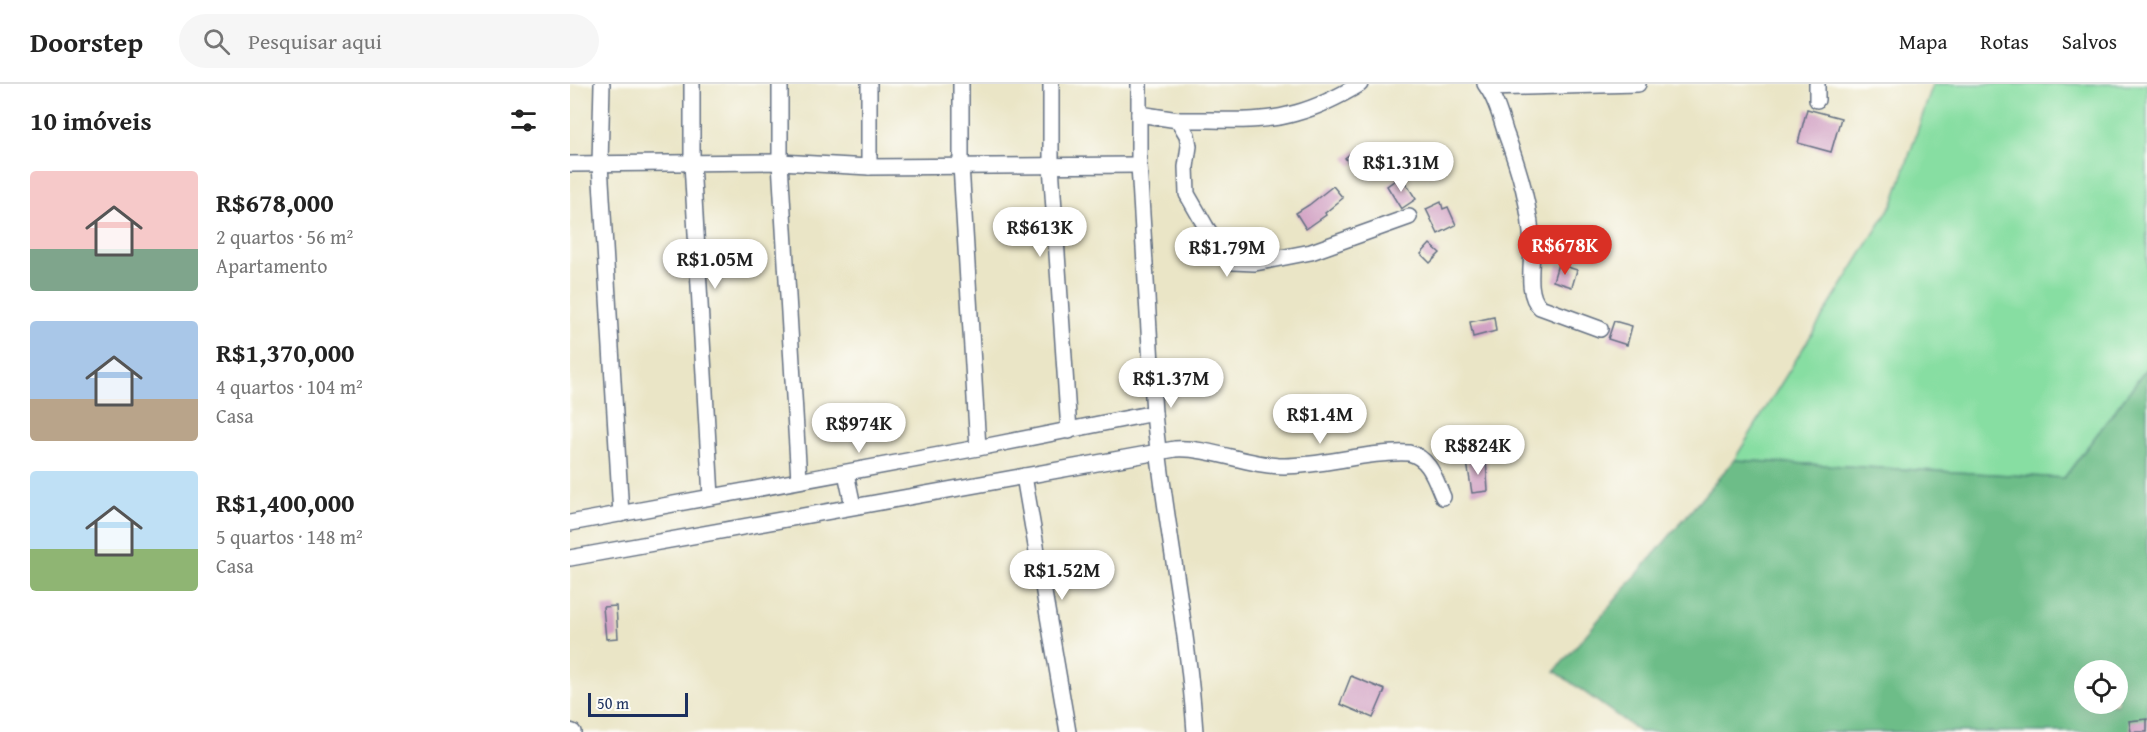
<!DOCTYPE html>
<html lang="pt">
<meta charset="utf-8">
<style>
:root{--surface:#fff;--page:#f6f6f6;--text:#222;--muted:#767676;--line:#e0e0e0;--accent:#d93025}
body{margin:0;font-family:"Gentium Book Plus",serif;background:var(--page);color:var(--text);height:100vh;display:flex;flex-direction:column;font-size:22px;white-space:nowrap}
*{box-sizing:border-box;margin:0}
p{font-size:20px;color:var(--muted)}
.icon{flex:none;width:33px;height:33px;fill:none;stroke:currentColor;stroke-width:2;stroke-linecap:round;stroke-linejoin:round}
.map{position:relative;flex:1;overflow:hidden}
.sheet{display:flex;flex-direction:column;background:var(--surface);width:570px}
.sheet>*{flex:none}
.controls{position:absolute;left:1504px;top:576px;display:grid;gap:12px}
.controls a{display:grid;place-items:center;width:54px;height:54px;border-radius:50%;background:var(--surface);box-shadow:0 6px 24px #0002;font-size:30px}
.scale{position:absolute;left:18px;bottom:15px;width:100px;box-sizing:border-box;padding-left:6px;border:3px solid #1b2f5e;border-top:0;font-size:16px;line-height:21px;white-space:nowrap;color:#1b2f5e;-webkit-text-stroke:4px #fdfcf7;paint-order:stroke}
.price{position:absolute;translate:-50% -51px;padding:0 14px;border-radius:21px;background:#fff;color:#222;font-size:20px;line-height:39px;filter:drop-shadow(0 2px 3px #0008)}
.price::after{content:'';position:absolute;left:50%;top:36px;width:18px;height:14px;margin-left:-9px;background:inherit;clip-path:polygon(0 0,100% 0,50% 100%)}
.price.on{background:var(--accent);color:#fff}
ul{padding:0;list-style:none}
li{display:flex;align-items:center;gap:18px;height:150px;padding:0 30px}
li span{display:grid;place-items:center;flex:none;width:168px;height:120px;border-radius:6px;color:#555}
li>.icon{margin-inline-start:auto}
span .icon{width:72px;height:72px;fill:#fffc;stroke-width:1}
li b{font-size:26px}
h2{display:flex;justify-content:space-between;align-items:center;height:72px;padding:0 30px;font-size:26px}
header{display:flex;align-items:center;gap:36px;box-sizing:border-box;height:84px;padding:0 30px;background:var(--surface);border-bottom:2px solid var(--line)}
header strong{font-size:28px}
nav{display:flex;gap:33px;margin-inline-start:auto;font-size:21px}
.search{width:420px;height:54px;background:var(--page);display:flex;align-items:center;gap:15px;box-sizing:border-box;padding:0 21px;border-radius:33px;color:var(--muted);font-size:22px}
main{display:flex;flex:1;min-height:0}
.map>svg:first-child{display:block}
.green{fill:#87dea2;stroke:#518680;stroke-width:1.5}
.forest{fill:#6dbd88;stroke:#447673;stroke-width:1.5;fill-rule:evenodd}
.building{fill:#d2a2c4}
.lines{fill:none;stroke-linecap:round;stroke-linejoin:round}
.minor-casing{stroke:#636f82;stroke-width:18}
.minor{stroke:#fff;stroke-width:15}
</style>
<header>
<strong>Doorstep</strong>
<div class="search"><svg class="icon" aria-label="search" viewBox="0 0 24 24"><circle cx="10" cy="10" r="6"/><path d="M15 15l6 6"/></svg>Pesquisar aqui</div>
<nav><a>Mapa</a><a>Rotas</a><a>Salvos</a></nav>
</header>
<main>
<section class="sheet">
<h2>10 imóveis<svg class="icon" aria-label="filters" viewBox="0 0 24 24"><path d="M4 7h16M4 17h16"/><circle cx="9" cy="7" r="2"/><circle cx="15" cy="17" r="2"/></svg></h2>
<ul>
<li><span style="background:linear-gradient(#f6c9c9 65%,#7fa58c 0)"><svg class="icon" aria-label="home" viewBox="0 0 24 24"><path d="M3 11l9-7 9 7M6 9v11h12V9"/></svg></span><div><b>R$678,000</b><p>2 quartos · 56 m²</p><p>Apartamento</p></div></li>
<li><span style="background:linear-gradient(#a9c7e8 65%,#b9a48a 0)"><svg class="icon" aria-label="home" viewBox="0 0 24 24"><path d="M3 11l9-7 9 7M6 9v11h12V9"/></svg></span><div><b>R$1,370,000</b><p>4 quartos · 104 m²</p><p>Casa</p></div></li>
<li><span style="background:linear-gradient(#bfe0f5 65%,#8fb573 0)"><svg class="icon" aria-label="home" viewBox="0 0 24 24"><path d="M3 11l9-7 9 7M6 9v11h12V9"/></svg></span><div><b>R$1,400,000</b><p>5 quartos · 148 m²</p><p>Casa</p></div></li>
</ul>
</section>
<div class="map">
<svg width="1577" height="648" viewBox="0 0 1577 648">
<rect width="100%" height="100%" fill="#fdfcf7"/>
<filter id="ink" filterUnits="userSpaceOnUse"><feTurbulence type="fractalNoise" baseFrequency=".0167" numOctaves="2"/><feDisplacementMap in="SourceGraphic" scale="12" xChannelSelector="R" yChannelSelector="G"/><feConvolveMatrix kernelMatrix="1 2 1 2 8 2 1 2 1" color-interpolation-filters="sRGB"/></filter>
<filter id="wash" filterUnits="userSpaceOnUse"><feTurbulence type="fractalNoise" baseFrequency=".008" numOctaves="4" result="noise"/><feDisplacementMap in="SourceGraphic" scale="24" xChannelSelector="R" yChannelSelector="G"/><feGaussianBlur stdDeviation="1.35" result="paint"/><feColorMatrix in="noise" values="0 0 0 0 0 0 0 0 0 0 0 0 0 0 0 0 0 1.4 0 .05"/><feComposite in="paint" operator="in"/></filter>
<g filter="url(#wash)">
<rect width="100%" height="100%" fill="#eae5c6"/>
<polygon class="green" points="1363,0 1577,0 1577,284 1494,394 1164,376 1324,117"/>
<path class="forest" d="M1577 284V648H1070L985 587 1164 376 1494 394ZM1515 586H1548V620H1515Z"/>
<g id="blocks">
<g class="building">
<polygon points="1237,25 1271,34 1261,68 1228,59"/>
<polygon points="785,66 792,75 781,82 775,74"/>
<polygon points="831,92 846,115 831,125 817,102"/>
<polygon points="763,102 773,114 755,129 756,131 736,145 726,129 739,121"/>
<polygon points="871,118 873,125 878,123 886,141 868,150 856,125"/>
<polygon points="860,160 870,169 860,179 851,170"/>
<polygon points="988,180 1007,186 1002,203 983,197"/>
<polygon points="924,233 926,247 903,253 900,238"/>
<polygon points="1044,237 1062,242 1057,261 1038,255"/>
<polygon points="916,375 918,407 902,409 897,378"/>
<polygon points="46,522 48,554 36,555 33,523"/>
<polygon points="781,592 815,606 803,634 770,620"/>
<polygon points="1577,635 1577,648 1561,648 1559,637"/>
</g>
</g>
</g>
<g filter="url(#ink)">
<use href="#blocks" fill-opacity="0" stroke="#636f82" stroke-width="1.5"/>
<g class="lines">
<defs>
<g id="minor">
<polyline points="32,0 30,80 51,430"/>
<polyline points="122,0 122,79 141,413"/>
<polyline points="210,0 210,78 229,396"/>
<polyline points="391,0 391,81 408,364"/>
<polyline points="481,0 481,81 499,347"/>
<path d="M569 0V81L584 329C594 436 618 541 625 648"/>
<path d="M915 0C925 13 930 31 935 47 949 85 961 123 962 165 962 181 956 211 970 223L1030 245"/>
<polyline points="918,4 1068,0"/>
<polyline points="1247,16 1247,0"/>
<polyline points="569,30 608,36 617,51 619,62 616,83 617,110 636,143 655,172 663,178 685,179 741,168 839,133"/>
<path d="M608 36C646 35 689 40 726 29 748 23 770 12 790 0"/>
<polyline points="0,80 210,78 299,83 569,81"/>
<polyline points="299,83 299,0"/>
<polyline points="276,389 283,422"/>
<polyline points="454,392 498,648"/>
<polyline points="0,439 408,364 584,329"/>
<path d="M0 474 605 365C641 363 677 382 714 382 756 382 797 367 839 369 860 374 865 395 873 413"/>
<polyline points="0,647 3,648"/>
</g>
</defs>
<use href="#minor" class="minor-casing"/>
<use href="#minor" class="minor"/>
</g>
</g>
</svg>
<div class="controls">
<a><svg class="icon" aria-label="locate" viewBox="0 0 24 24"><circle cx="12" cy="12" r="6"/><path d="M12 2v4M12 18v4M2 12h4M18 12h4"/></svg></a>
</div>
<div class="scale">50 m</div>
<b class="price" style="left:831px;top:109px">R$1.31M</b>
<b class="price" style="left:470px;top:174px">R$613K</b>
<b class="price on" style="left:995px;top:192px">R$678K</b>
<b class="price" style="left:657px;top:194px">R$1.79M</b>
<b class="price" style="left:145px;top:206px">R$1.05M</b>
<b class="price" style="left:601px;top:325px">R$1.37M</b>
<b class="price" style="left:750px;top:361px">R$1.4M</b>
<b class="price" style="left:289px;top:370px">R$974K</b>
<b class="price" style="left:908px;top:392px">R$824K</b>
<b class="price" style="left:492px;top:517px">R$1.52M</b>
</div>
</main>
